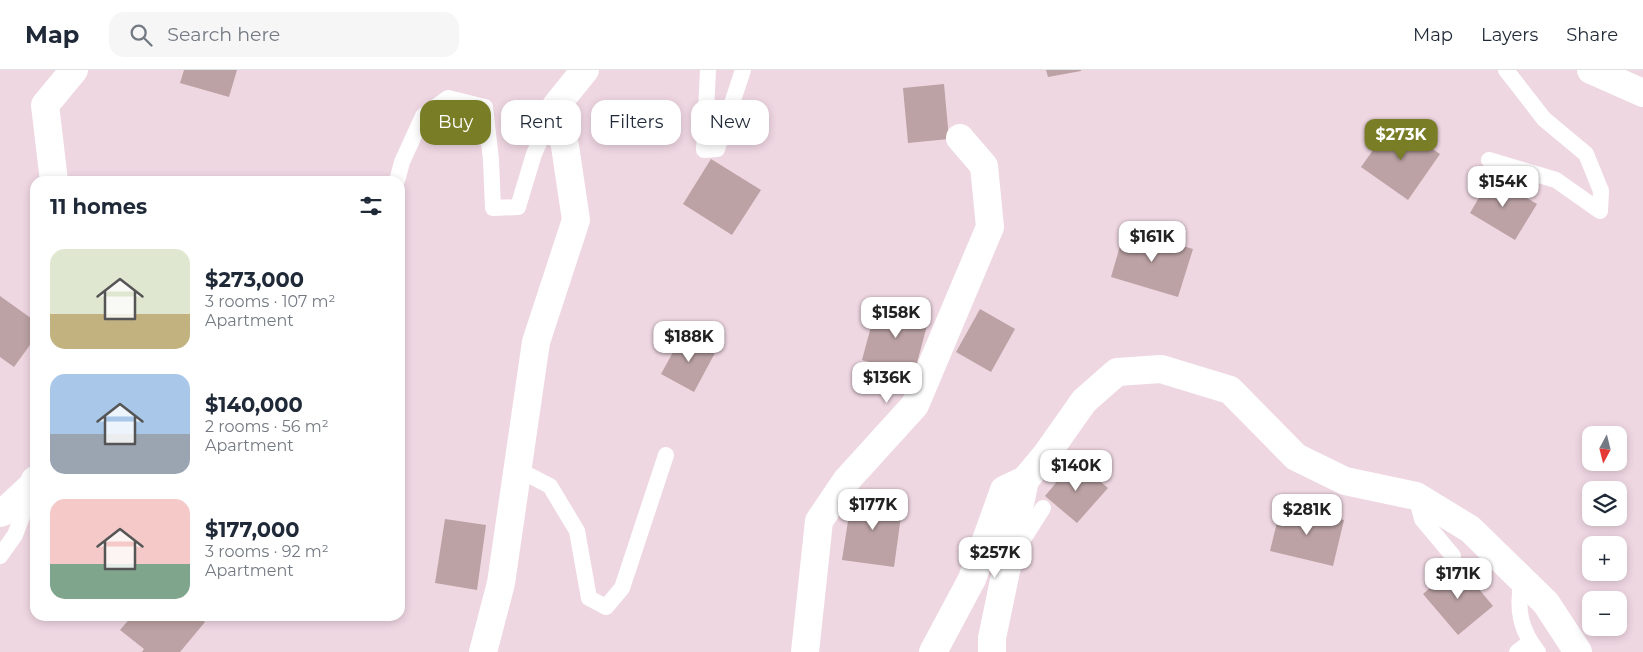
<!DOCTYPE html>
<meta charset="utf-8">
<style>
:root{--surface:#fff;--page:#f6f6f7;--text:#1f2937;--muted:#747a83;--line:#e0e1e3;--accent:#797d26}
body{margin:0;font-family:Montserrat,sans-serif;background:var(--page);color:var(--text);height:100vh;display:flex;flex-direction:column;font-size:19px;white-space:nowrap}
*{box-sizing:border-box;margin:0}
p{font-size:16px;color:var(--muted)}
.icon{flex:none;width:28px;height:28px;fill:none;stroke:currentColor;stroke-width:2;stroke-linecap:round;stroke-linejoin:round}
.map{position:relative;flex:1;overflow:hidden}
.drawer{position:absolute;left:30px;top:106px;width:375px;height:445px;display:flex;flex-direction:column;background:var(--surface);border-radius:15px;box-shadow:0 2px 8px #0003}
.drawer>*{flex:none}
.hud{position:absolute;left:420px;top:30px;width:475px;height:45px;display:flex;gap:10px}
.needle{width:32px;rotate:187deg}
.buttons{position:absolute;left:1582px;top:356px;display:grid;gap:10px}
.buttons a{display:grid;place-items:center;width:45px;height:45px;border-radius:10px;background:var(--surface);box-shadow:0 2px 8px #0003;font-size:25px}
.price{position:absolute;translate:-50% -42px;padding:0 11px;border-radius:10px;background:#fff;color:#222;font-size:16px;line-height:32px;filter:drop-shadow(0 1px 2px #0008)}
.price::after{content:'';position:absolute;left:50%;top:30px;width:15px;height:11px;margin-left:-8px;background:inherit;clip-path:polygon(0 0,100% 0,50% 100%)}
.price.selected{background:var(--accent);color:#fff}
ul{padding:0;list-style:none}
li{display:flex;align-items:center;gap:15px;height:125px;padding:0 20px}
li span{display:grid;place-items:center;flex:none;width:140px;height:100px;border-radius:15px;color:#555}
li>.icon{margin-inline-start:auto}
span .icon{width:60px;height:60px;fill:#fffc;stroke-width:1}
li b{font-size:21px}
h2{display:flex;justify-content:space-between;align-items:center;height:60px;padding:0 20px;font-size:21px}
.tag{padding:0 18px;border-radius:15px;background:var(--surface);box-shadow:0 2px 8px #0003;font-size:18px;line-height:45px}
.tag.selected{background:var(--accent);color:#fff}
header{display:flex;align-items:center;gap:30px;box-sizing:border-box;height:70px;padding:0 25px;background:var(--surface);border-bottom:1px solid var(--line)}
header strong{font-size:24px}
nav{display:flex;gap:28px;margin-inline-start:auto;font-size:18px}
.search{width:350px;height:45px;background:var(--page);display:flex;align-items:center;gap:12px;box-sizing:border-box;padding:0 18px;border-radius:15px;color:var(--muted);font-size:19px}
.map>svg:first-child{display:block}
.building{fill:#bca2a4}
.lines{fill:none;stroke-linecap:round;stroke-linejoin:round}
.service{stroke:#fff;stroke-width:16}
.minor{stroke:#fff;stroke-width:28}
.tertiary{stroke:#fff;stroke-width:28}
</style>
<header>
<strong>Map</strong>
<div class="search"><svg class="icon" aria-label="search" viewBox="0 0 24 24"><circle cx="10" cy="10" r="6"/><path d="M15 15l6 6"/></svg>Search here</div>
<nav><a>Map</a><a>Layers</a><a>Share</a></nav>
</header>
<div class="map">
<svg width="1643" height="582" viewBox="0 0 1643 582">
<rect width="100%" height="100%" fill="#efd7e2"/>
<g class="building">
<polygon points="184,0 237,0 229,27 180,13"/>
<polygon points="1046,0 1081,0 1081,1 1048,7"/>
<polygon points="944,14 949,69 908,73 903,18"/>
<polygon points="1393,52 1440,84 1408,130 1361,97"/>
<polygon points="711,89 761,120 732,165 683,134"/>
<polygon points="1491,107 1537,134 1515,170 1470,143"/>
<polygon points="1125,159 1193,179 1178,227 1111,207"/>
<polygon points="0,226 35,251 35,268 14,297 0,287"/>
<polygon points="877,234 929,248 914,304 862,290"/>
<polygon points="980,239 1015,259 991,302 956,282"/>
<polygon points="683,264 716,281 694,322 661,304"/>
<polygon points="1075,390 1108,418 1077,453 1045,426"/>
<polygon points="852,425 903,432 894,497 842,490"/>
<polygon points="1281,436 1344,450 1333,496 1270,481"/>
<polygon points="445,449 486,455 477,520 435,513"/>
<polygon points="1458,494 1493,536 1458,565 1423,524"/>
<polygon points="132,546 198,546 205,552 180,582 142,582 144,579 120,560"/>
</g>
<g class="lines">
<g class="service">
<polyline points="708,0 704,80 717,79 743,0"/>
<polyline points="1489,90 1556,110 1600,141 1601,121 1586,84 1544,49 1506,0"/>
<polyline points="397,111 402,92 423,46 448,28 485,37 491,90 493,138 518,137 534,84 555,37"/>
<polyline points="517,399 550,416 577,461 589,528 606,537 622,518 666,385"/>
<polyline points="1416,426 1422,449 1453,486"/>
<polyline points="1017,479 1043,438"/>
<polyline points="0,486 15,465 31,423"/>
<path d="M1522 510C1516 538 1520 560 1538 582"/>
<polyline points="1517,582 1530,572"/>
</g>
<g class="minor">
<polyline points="54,111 45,35 74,0"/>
<polyline points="0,443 5,441 34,414 35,410"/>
<polyline points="483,582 501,513 536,272 576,150 565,76 555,37 585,0"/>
<polyline points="805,582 819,451 846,411 915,335 990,157 984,96 960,68"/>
<polyline points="933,582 972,509 1004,420 1025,410"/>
</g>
<g class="tertiary">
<polyline points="1591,0 1643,23"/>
<polyline points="992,582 992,568 1025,410 1046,385 1084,331 1117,302 1161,299 1230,320 1296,387 1345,411 1416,426 1470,459 1546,533 1578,582"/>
</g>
</g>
</svg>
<div class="buttons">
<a><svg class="needle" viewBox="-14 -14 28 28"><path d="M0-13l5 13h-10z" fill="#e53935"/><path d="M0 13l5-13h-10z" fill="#747a83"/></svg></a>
<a><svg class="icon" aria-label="layers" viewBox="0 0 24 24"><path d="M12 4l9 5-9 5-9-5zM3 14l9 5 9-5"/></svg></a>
<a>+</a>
<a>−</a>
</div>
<b class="price selected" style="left:1401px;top:91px">$273K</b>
<b class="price" style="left:1503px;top:138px">$154K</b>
<b class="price" style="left:1152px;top:193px">$161K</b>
<b class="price" style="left:896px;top:269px">$158K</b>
<b class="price" style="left:689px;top:293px">$188K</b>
<b class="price" style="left:887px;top:334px">$136K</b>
<b class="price" style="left:1076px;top:422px">$140K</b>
<b class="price" style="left:873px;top:461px">$177K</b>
<b class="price" style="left:1307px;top:466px">$281K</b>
<b class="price" style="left:995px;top:509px">$257K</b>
<b class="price" style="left:1458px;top:530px">$171K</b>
<div class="hud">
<a class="tag selected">Buy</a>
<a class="tag">Rent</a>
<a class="tag">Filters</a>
<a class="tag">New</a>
</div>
<section class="drawer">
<h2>11 homes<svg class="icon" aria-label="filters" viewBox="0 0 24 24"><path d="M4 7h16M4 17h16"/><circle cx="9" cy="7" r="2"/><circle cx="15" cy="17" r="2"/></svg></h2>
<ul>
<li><span style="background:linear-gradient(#dfe7d0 65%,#c2b280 0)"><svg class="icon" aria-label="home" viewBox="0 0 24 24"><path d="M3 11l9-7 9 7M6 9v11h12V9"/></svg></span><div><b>$273,000</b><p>3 rooms · 107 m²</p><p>Apartment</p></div></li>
<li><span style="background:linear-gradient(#a9c7e8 60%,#9aa5b1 0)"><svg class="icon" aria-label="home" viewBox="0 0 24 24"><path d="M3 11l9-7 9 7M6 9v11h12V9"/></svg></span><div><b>$140,000</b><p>2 rooms · 56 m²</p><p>Apartment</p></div></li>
<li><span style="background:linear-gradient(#f6c9c9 65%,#7fa58c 0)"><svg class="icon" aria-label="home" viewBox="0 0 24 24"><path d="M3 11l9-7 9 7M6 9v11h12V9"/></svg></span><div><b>$177,000</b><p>3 rooms · 92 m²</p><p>Apartment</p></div></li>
</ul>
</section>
</div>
